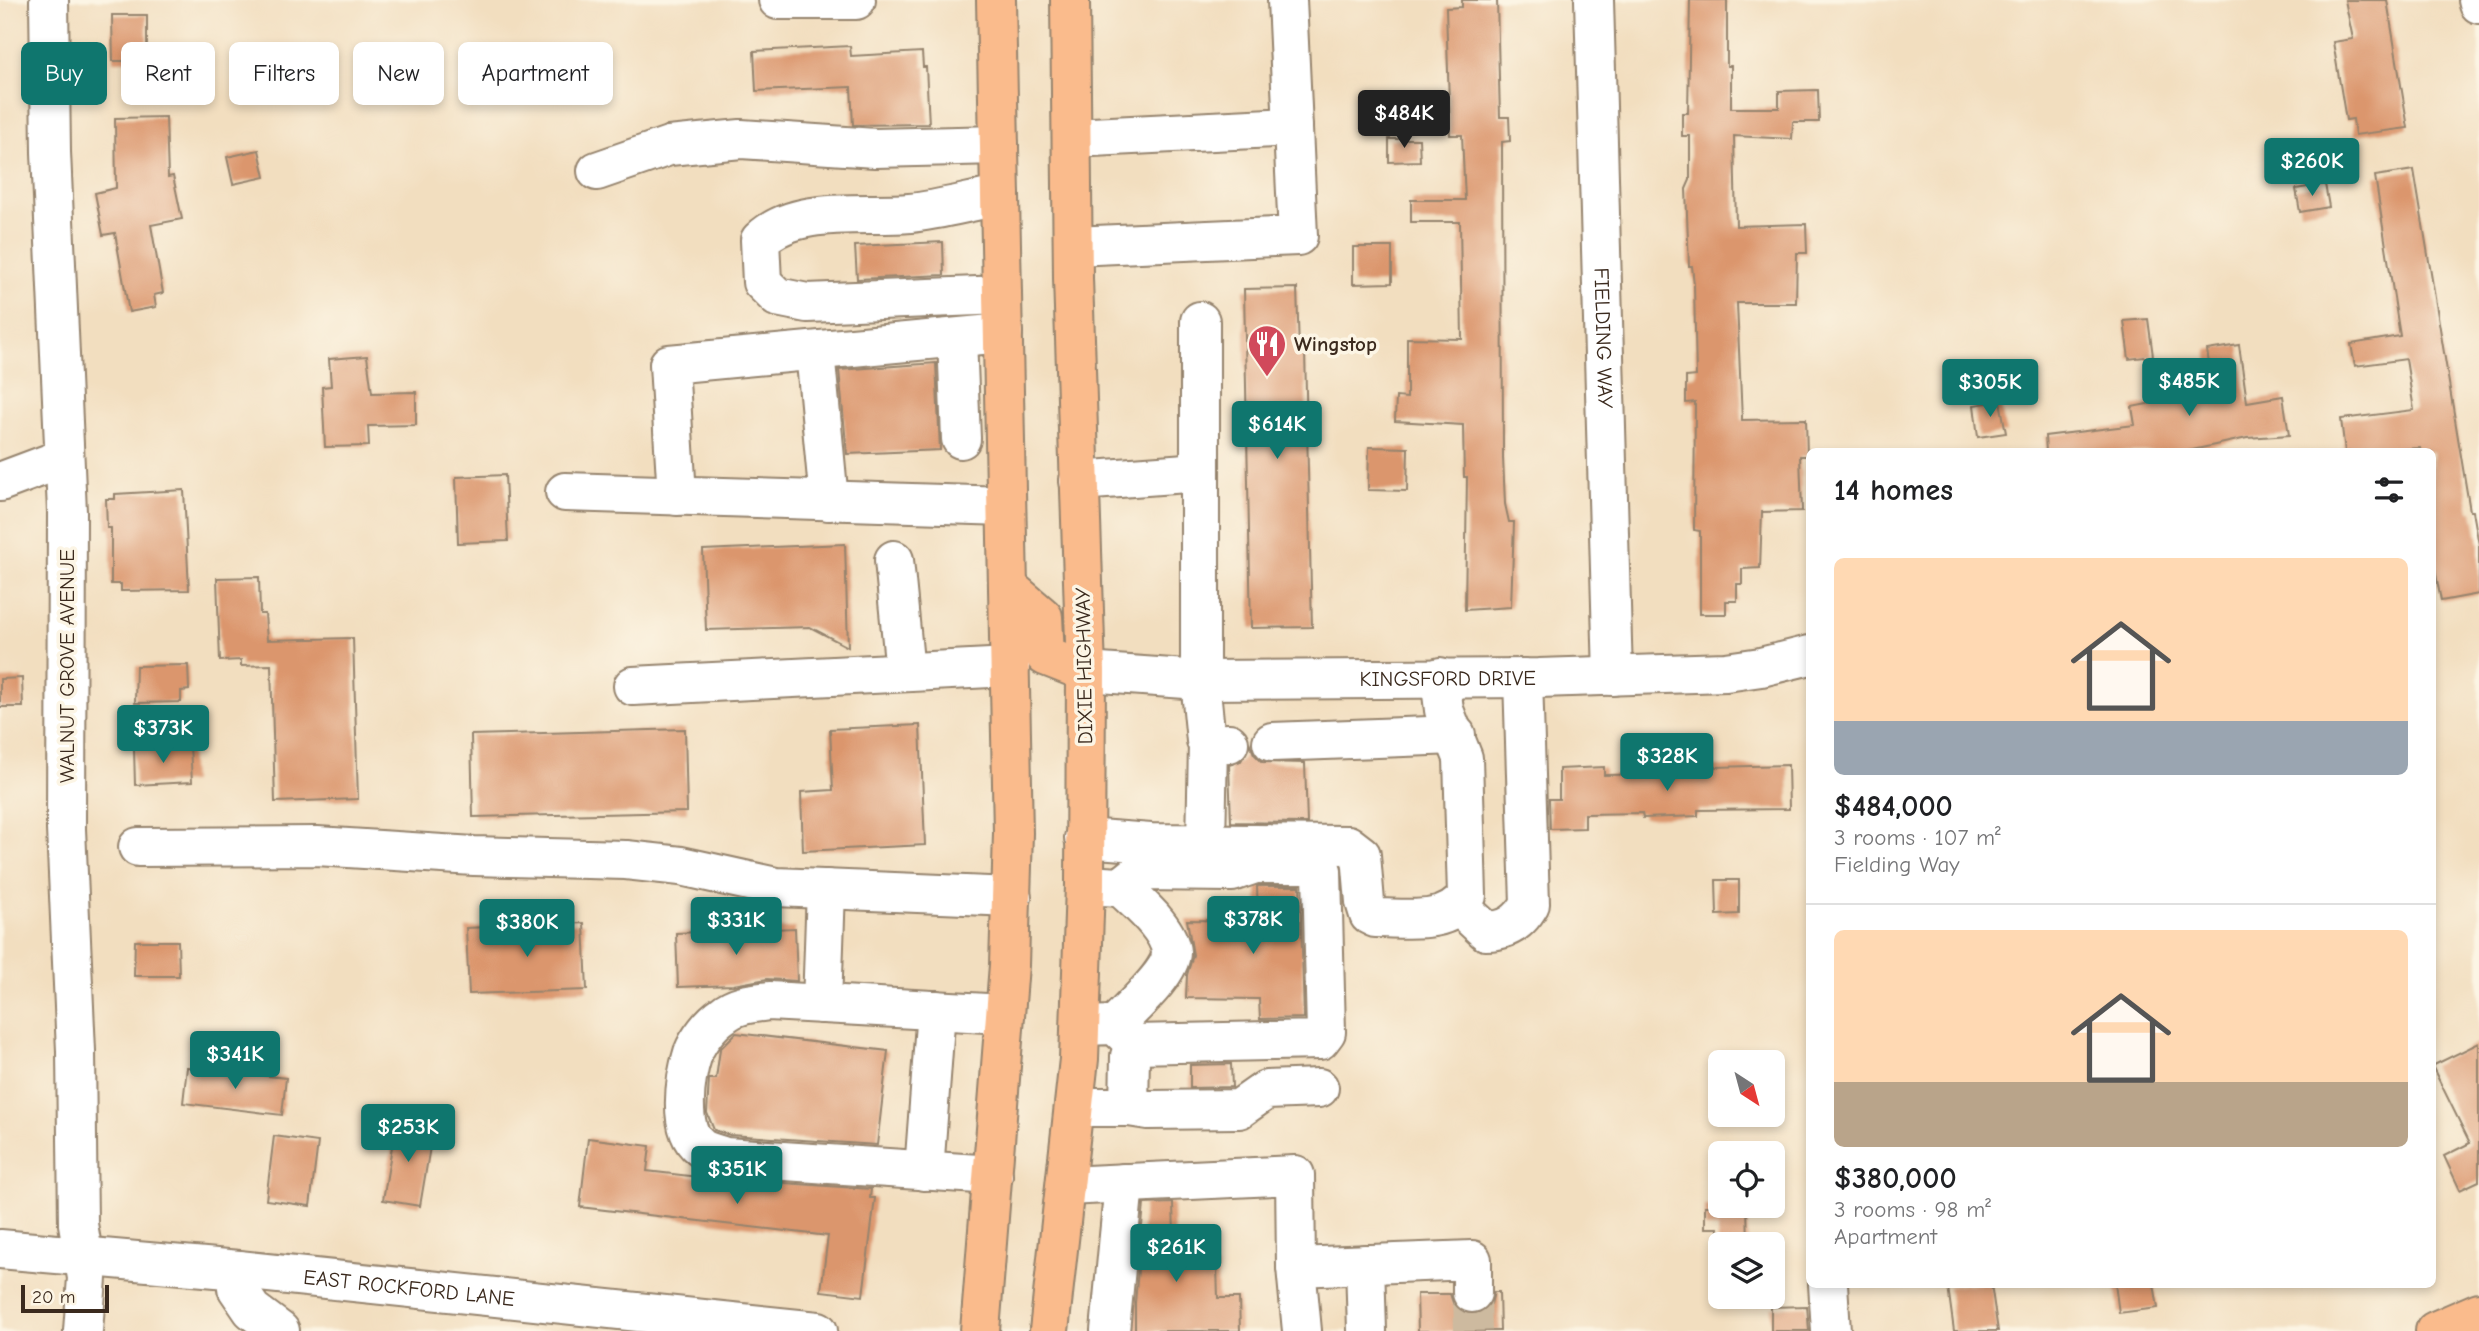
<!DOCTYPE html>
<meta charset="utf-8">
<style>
:root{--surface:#fff;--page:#f6f6f6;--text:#202124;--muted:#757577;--line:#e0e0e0;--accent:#0f766e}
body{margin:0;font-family:"Comic Neue",sans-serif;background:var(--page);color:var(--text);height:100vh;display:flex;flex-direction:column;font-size:26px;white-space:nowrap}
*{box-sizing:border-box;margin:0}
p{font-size:23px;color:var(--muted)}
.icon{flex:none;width:38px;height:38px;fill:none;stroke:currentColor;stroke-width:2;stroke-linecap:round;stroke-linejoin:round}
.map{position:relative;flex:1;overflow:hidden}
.side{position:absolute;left:1806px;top:448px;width:630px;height:840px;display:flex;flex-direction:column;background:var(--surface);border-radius:10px;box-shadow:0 4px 10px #0003}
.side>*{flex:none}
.guide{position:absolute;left:21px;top:42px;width:665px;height:63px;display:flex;gap:14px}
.needle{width:46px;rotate:144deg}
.buttons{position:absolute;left:1708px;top:1050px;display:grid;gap:14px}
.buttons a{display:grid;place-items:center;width:77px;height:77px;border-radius:10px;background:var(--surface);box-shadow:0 4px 10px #0003;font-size:35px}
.scale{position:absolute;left:21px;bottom:18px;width:88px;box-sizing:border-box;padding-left:7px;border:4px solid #3b2a1e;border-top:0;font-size:19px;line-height:24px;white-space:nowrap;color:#3b2a1e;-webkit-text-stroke:5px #fcf5e5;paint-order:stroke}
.price{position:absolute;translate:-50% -60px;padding:0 16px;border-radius:7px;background:var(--accent);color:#fff;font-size:23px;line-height:46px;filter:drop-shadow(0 2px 4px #0008)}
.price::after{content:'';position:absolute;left:50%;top:42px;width:21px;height:16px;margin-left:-10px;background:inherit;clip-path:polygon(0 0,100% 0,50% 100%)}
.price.selected{background:#222;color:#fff}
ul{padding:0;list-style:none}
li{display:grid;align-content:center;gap:14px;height:371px;padding:0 28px}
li+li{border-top:2px solid var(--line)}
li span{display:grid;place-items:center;height:217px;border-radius:10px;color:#555}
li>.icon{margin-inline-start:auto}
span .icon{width:126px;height:126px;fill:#fffc;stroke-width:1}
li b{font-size:30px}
h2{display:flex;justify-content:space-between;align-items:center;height:84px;padding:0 28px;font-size:30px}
.pill{padding:0 24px;border-radius:10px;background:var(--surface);box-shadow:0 4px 10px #0003;font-size:24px;line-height:63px}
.pill.selected{background:var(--accent);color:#fff}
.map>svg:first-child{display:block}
.building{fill:#db966d}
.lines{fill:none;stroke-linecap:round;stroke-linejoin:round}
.minor-tunnel{stroke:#cdba9f;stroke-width:38;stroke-dasharray:38 19;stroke-linecap:butt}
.minor-casing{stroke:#96846e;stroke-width:42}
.major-casing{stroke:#96846e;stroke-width:42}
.minor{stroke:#fff;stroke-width:38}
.major{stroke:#fabb8c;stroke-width:38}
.labels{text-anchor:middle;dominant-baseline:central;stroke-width:7;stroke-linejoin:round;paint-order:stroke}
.street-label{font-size:21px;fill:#3b2a1e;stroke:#fcf5e5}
.poi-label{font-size:21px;font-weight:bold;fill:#3b2a1e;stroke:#fcf5e5;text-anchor:start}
</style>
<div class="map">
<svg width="2479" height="1331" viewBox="0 0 2479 1331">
<rect width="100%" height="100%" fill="#fcf5e5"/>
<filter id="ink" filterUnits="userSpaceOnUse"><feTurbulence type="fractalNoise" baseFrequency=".0143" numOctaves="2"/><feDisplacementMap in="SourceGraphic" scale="14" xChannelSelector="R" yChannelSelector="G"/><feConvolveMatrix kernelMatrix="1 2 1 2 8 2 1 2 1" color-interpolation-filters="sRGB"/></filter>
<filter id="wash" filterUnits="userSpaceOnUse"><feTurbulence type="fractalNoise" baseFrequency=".00686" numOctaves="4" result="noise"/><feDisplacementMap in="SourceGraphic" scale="28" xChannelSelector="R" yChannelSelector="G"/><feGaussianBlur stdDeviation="1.57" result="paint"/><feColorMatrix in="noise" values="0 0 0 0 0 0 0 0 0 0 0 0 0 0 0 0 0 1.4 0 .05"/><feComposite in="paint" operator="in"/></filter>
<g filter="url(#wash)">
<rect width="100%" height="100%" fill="#f2debf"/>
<g id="blocks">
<g class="building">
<polygon points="1462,0 1497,0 1500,117 1509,117 1510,141 1502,142 1503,458 1505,504 1509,522 1514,522 1511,607 1465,610 1467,477 1464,477 1463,425 1395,421 1396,397 1407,398 1407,338 1462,339 1460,222 1411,222 1411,200 1465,200 1462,135 1450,135 1446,8 1462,7"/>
<polygon points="1690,0 1727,0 1727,66 1731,66 1731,108 1779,108 1779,91 1818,90 1819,122 1793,122 1792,139 1734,136 1736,226 1806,224 1807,253 1797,253 1796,303 1737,303 1742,420 1806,419 1807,456 1800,456 1802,511 1762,512 1760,568 1742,569 1742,584 1737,584 1737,601 1726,601 1726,614 1700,614 1700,531 1694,530 1695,402 1686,403 1686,377 1696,376 1694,284 1692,266 1689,266 1686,189 1690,180 1690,136 1682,136 1682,113 1688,113"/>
<polygon points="2345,0 2387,0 2408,128 2355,135 2353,119 2346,120 2333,42 2353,39"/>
<polygon points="112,15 147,15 147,61 113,61"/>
<polygon points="850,46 851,56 922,52 923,67 926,67 929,124 853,125 851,87 756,91 754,51"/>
<polygon points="166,117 168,177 173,176 182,219 151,225 163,293 154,295 156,307 129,312 115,233 103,235 95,193 116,188 115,118"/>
<polygon points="1389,139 1419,139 1420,161 1389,162"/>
<polygon points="259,150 265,177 233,184 227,157"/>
<polygon points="2414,170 2470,511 2473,511 2479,545 2479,594 2441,601 2432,553 2432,452 2421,452 2420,448 2345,452 2341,419 2414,410 2406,359 2355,366 2351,344 2400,336 2375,176"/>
<polygon points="2325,184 2329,207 2300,212 2296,189"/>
<polygon points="943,242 944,275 857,279 855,246"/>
<polygon points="1353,247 1392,247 1392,283 1353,284"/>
<polygon points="1297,288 1299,351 1305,352 1312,627 1251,628 1244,289"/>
<polygon points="2148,319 2153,356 2129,359 2124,321"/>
<polygon points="2239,345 2247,402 2283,396 2289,435 2247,438 2183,452 2046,452 2045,436 2135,425 2132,407 2213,391 2207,350"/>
<polygon points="367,356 372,393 416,392 416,425 368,426 369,446 325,447 322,387 331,386 329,359"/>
<polygon points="936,363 940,450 847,454 839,370"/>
<polygon points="2000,401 2006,433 1978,437 1974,405"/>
<polygon points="1369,447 1408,448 1407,491 1368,490"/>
<polygon points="505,475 508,541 458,543 456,477"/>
<polygon points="184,490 189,590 121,591 121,584 111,584 111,528 107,528 106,499 115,499 115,494"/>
<polygon points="845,544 848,647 810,627 706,630 703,550"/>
<polygon points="259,577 260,614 265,614 267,640 353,638 358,799 275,802 271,665 241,666 241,660 220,661 217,578"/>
<polygon points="188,665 189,690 181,691 181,702 135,703 136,666"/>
<polygon points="22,678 23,707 0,707 0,679"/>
<polygon points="920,725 925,845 803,851 801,792 833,790 830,729"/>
<polygon points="685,729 687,812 473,817 471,735"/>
<polygon points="1250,744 1254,754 1262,762 1305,763 1307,823 1231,822 1229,765 1241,761"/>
<polygon points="190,745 192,782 135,785 134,748"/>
<polygon points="1788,765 1789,809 1698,810 1698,816 1643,818 1642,813 1585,814 1585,828 1550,829 1549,799 1559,799 1559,769 1604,767 1604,775 1678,774 1678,768"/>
<polygon points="1716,880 1739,880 1739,914 1717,915"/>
<polygon points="1257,886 1300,886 1304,1018 1260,1019 1259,999 1186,998 1187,975 1193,955 1187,920 1258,921"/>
<polygon points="584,923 587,990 469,994 466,928"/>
<polygon points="795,928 797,981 767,979 733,985 678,987 676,933"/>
<polygon points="135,941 178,941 179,976 134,976"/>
<polygon points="736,1033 888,1051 877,1145 730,1135 714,1130 707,1113 709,1079 716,1079 720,1049"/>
<polygon points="2479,1043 2479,1181 2460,1190 2444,1156 2470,1143 2432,1066"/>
<polygon points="1231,1064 1232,1087 1190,1088 1190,1065"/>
<polygon points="187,1067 286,1078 282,1115 183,1103"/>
<polygon points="396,1123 433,1129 420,1206 383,1200"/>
<polygon points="274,1136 318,1142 310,1206 266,1200"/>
<polygon points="588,1138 650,1146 647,1171 698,1177 699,1171 724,1179 871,1189 870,1198 875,1198 863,1296 821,1291 828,1236 580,1207"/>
<polygon points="1173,1203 1175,1267 1217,1266 1218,1298 1239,1298 1240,1331 1135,1331 1135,1303 1144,1204"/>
<polygon points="1705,1206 1747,1206 1748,1244 1718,1244 1718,1228 1705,1228"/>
<polygon points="1967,1284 1991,1284 1998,1331 1954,1331 1948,1287"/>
<polygon points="2115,1284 2154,1284 2158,1308 2119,1313"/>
<polygon points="1494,1292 1499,1292 1500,1331 1418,1331 1417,1294 1450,1294 1453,1303 1461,1312 1473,1315 1482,1312 1491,1304"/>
<polygon points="1807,1306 1809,1331 1771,1331 1771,1307"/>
</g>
</g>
</g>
<g filter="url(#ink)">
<use href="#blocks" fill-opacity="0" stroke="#96846e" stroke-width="2"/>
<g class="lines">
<polyline class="minor-tunnel" points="1472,1293 1473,1331"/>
<defs>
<g id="minor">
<polyline points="49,0 51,152 67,512 66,829 76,1051 78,1224 87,1278 83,1331"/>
<polyline points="778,0 856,0"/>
<path id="s1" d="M1594 0 1613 676"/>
<polyline points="2478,0 2479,4"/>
<polyline points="1072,138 1293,127"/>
<polyline points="597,171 669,146 741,139 875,148 999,145"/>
<path d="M1000 196C971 201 940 210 910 213 863 217 796 205 760 240L762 282 777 297 807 303 1002 295"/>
<polyline points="1073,246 1298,236 1287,0"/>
<polyline points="1200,321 1200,680 1206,741 1208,744 1229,743"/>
<polyline points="957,338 961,439"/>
<polyline points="815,351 829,501"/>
<polyline points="1079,481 1200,472"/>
<polyline points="0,482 64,458"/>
<polyline points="565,492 1006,506"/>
<polyline points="677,496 669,364 1003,333"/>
<polyline points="894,560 905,672"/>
<path id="s2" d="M1086 672 1200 680 1539 678 1726 672 1761 667 1810 655"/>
<polyline points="633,686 1010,667"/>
<polyline points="1272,742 1456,735"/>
<path d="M1084 838 1151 843 1348 845 1361 855 1365 902 1369 915 1375 918C1407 918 1447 926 1467 896L1463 758 1444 710 1440 677"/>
<polyline points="1206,844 1208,744"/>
<polyline points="138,847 317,846 474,856 626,860 681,866 776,887 1012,897"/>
<path d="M1459 906 1486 931C1507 931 1520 922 1530 904L1523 678"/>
<polyline points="822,1004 826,889"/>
<path d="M1115 1025C1129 1010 1172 972 1171 952 1169 928 1137 903 1121 887"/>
<polyline points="1081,1026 1115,1025 1135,1044 1320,1040 1326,1032 1322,871 1314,864 1255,864 1232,872 1141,871 1121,887 1085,885"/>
<polyline points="1074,1107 1129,1107 1130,1056 1135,1044"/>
<polyline points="1129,1107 1148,1110 1239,1109 1266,1090 1319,1088"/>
<polyline points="924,1171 936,1010"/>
<path d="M993 1175 725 1157C718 1154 706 1152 700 1147 677 1129 685 1078 693 1053 698 1040 711 1023 723 1015 736 1004 753 1003 769 1001L1005 1014"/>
<polyline points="1066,1186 1295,1175 1296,1267 1472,1260 1472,1293"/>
<path id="s3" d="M0 1249 239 1270 818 1331"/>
<polyline points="1365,1264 1367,1331"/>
<polyline points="1296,1267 1302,1331"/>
<polyline points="239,1270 237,1288 252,1310 280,1331"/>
<polyline points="1828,1284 1831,1331"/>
<polyline points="1110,1331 1124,1183"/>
</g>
<g id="major">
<polyline points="1008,587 1043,617 1045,656 1086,672"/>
<polyline points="980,1331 1009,965 1013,833 996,0"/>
<polyline points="1049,1331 1079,1059 1085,885 1086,672 1073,278 1070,0"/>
<polyline points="2435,1331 2479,1312"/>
</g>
</defs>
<use href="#minor" class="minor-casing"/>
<use href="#major" class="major-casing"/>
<use href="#minor" class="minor"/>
<use href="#major" class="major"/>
</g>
</g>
<defs>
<symbol id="restaurant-pin" viewBox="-11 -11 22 30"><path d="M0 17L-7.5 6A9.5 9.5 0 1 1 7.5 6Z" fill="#d1495b" stroke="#fcf5e5"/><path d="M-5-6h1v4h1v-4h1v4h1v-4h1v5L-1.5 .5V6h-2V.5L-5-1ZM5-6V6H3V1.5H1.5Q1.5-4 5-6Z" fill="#fff"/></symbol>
</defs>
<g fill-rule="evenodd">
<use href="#restaurant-pin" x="1245" y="322" width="44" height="60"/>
</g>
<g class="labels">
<g class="street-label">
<text stroke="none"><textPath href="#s1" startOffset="338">FIELDING WAY</textPath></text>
<text transform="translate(67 666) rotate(-90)">WALNUT GROVE AVENUE</text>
<text transform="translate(1084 666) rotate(-91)">DIXIE HIGHWAY</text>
<text stroke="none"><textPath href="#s2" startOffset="362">KINGSFORD DRIVE</textPath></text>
<text stroke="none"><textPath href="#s3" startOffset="411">EAST ROCKFORD LANE</textPath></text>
</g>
<g class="poi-label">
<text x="1294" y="344">Wingstop</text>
</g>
</g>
</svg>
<div class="buttons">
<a><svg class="needle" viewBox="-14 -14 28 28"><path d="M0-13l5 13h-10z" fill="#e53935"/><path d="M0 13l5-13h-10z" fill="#757577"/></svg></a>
<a><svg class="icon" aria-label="locate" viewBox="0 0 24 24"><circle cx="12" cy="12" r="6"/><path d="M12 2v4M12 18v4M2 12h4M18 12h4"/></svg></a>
<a><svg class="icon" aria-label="layers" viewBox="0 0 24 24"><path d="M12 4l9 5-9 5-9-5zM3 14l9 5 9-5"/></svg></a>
</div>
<div class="scale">20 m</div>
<b class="price selected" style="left:1404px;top:150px">$484K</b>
<b class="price" style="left:2312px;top:198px">$260K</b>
<b class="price" style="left:2189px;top:418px">$485K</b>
<b class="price" style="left:1990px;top:419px">$305K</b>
<b class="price" style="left:1277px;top:461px">$614K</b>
<b class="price" style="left:163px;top:765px">$373K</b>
<b class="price" style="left:1667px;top:793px">$328K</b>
<b class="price" style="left:1253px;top:956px">$378K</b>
<b class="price" style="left:736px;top:957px">$331K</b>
<b class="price" style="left:527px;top:959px">$380K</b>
<b class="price" style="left:235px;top:1091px">$341K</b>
<b class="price" style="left:408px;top:1164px">$253K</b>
<b class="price" style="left:737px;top:1206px">$351K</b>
<b class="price" style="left:1176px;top:1284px">$261K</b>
<div class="guide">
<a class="pill selected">Buy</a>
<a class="pill">Rent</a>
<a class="pill">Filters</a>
<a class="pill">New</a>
<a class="pill">Apartment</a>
</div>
<section class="side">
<h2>14 homes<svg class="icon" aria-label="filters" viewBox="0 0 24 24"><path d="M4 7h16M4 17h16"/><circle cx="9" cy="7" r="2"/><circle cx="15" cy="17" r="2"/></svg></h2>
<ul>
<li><span style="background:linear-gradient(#ffd9b3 75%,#9aa5b1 0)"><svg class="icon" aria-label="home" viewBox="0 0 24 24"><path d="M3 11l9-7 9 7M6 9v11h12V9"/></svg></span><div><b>$484,000</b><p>3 rooms · 107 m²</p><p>Fielding Way</p></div></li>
<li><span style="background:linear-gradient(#ffd9b3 70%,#b9a48a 0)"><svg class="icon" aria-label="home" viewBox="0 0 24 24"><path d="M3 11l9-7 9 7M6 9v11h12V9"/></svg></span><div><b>$380,000</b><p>3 rooms · 98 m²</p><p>Apartment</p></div></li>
</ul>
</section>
</div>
